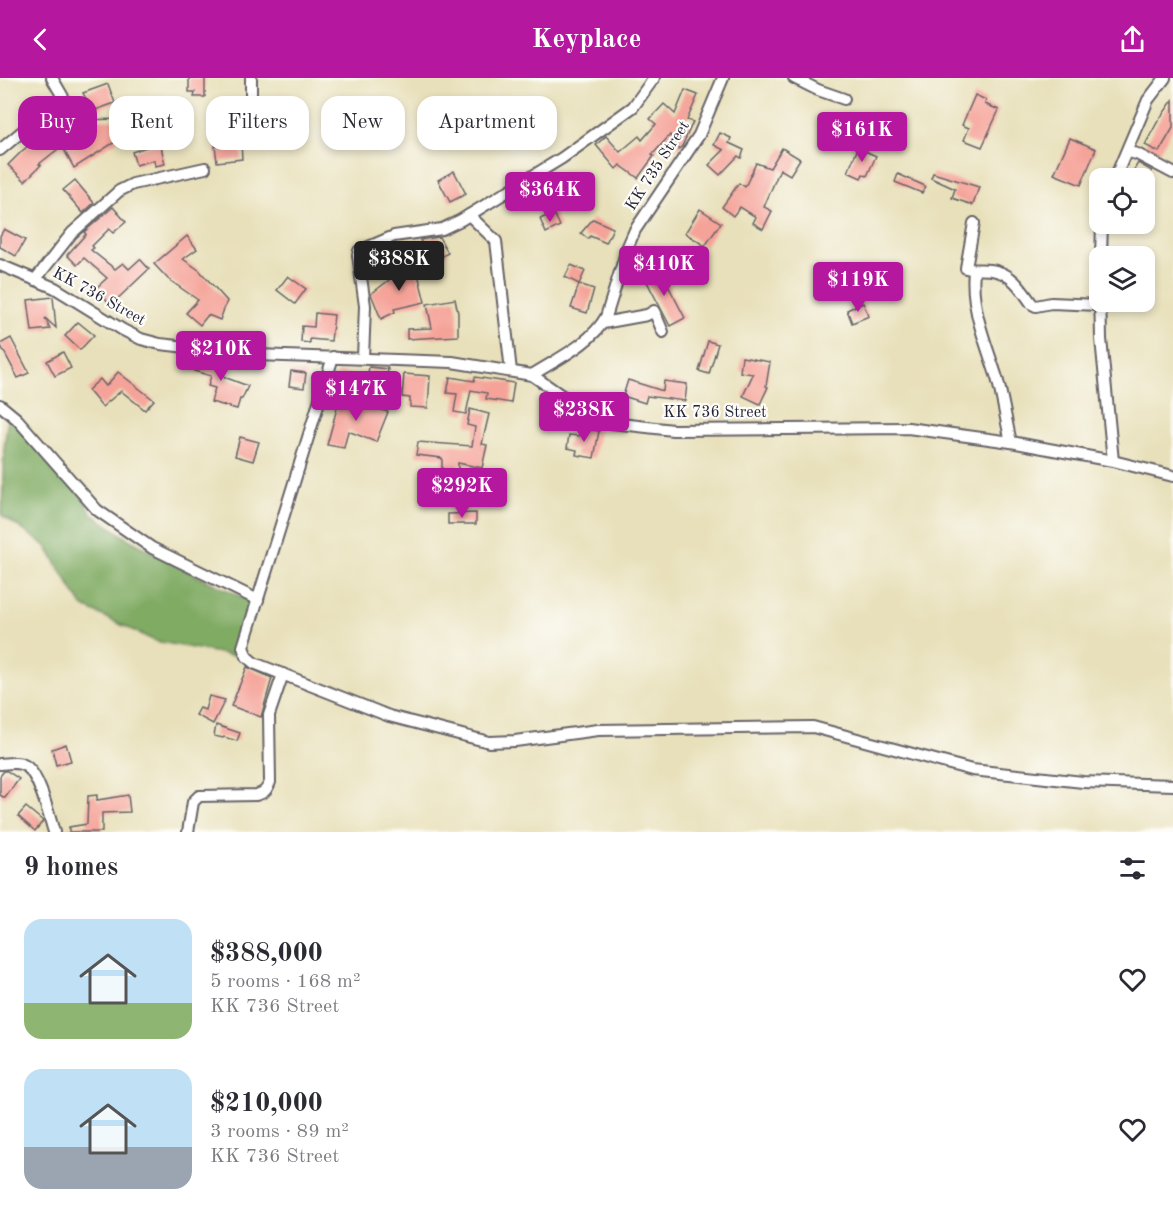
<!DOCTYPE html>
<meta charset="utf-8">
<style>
:root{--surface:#fff;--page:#f7f7f7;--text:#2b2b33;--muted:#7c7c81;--accent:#b5179e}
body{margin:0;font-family:"Old Standard TT",serif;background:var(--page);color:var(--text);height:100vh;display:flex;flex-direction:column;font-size:22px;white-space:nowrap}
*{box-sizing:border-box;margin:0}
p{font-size:20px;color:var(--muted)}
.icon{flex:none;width:33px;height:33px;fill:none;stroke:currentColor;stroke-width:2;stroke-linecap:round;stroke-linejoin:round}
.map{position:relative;height:754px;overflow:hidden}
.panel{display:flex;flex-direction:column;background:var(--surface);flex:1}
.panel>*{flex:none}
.banner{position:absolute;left:18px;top:18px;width:600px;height:54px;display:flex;gap:12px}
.buttons{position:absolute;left:1089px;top:90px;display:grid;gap:12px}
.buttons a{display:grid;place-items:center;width:66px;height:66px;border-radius:12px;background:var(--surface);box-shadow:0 3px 9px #0003;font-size:30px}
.price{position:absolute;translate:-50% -51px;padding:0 14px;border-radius:6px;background:var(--accent);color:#fff;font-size:20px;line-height:39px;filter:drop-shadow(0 2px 3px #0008)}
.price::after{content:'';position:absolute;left:50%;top:36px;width:18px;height:14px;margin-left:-9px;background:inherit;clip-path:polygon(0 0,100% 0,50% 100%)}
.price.active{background:#222;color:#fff}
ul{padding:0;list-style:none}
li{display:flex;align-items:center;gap:18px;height:150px;padding:0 24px}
li span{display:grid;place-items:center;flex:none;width:168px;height:120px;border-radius:18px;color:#555}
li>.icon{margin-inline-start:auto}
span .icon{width:72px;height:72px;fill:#fffc;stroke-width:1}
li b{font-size:26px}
h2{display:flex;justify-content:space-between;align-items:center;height:72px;padding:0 24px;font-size:26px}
.tag{padding:0 21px;border-radius:18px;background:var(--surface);box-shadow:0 3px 9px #0003;font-size:21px;line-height:54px}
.tag.active{background:var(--accent);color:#fff}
header{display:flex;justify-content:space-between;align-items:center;height:78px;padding:0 24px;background:var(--accent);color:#fff;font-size:27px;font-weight:700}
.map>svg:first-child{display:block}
.forest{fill:#80ab63;stroke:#51664f;stroke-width:1.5}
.building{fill:#f5a399}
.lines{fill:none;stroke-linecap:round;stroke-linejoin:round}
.minor-casing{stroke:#676467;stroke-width:14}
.minor{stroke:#fff;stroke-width:10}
.labels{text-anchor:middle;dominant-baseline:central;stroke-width:4.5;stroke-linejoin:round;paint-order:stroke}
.street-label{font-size:16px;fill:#22223b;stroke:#fdfcf7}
</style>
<header><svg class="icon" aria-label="back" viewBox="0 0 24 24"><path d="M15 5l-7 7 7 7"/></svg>Keyplace<svg class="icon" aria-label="share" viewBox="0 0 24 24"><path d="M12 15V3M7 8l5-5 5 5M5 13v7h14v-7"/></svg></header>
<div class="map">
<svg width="1173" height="754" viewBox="0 0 1173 754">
<rect width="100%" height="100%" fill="#fdfcf7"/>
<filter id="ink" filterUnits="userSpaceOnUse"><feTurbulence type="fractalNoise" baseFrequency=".0167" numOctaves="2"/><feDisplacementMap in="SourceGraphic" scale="12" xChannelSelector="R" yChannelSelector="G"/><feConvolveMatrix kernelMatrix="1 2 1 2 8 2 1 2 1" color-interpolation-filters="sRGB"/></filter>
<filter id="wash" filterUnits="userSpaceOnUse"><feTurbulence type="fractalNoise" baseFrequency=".008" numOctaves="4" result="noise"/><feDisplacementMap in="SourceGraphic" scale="24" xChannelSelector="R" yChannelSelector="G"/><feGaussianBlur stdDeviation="1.35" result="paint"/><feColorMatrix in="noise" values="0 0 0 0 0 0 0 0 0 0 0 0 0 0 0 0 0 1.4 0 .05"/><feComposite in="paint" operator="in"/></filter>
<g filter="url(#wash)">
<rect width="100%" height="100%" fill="#e8e0ba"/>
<polygon class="forest" points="8,340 24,353 76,408 92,436 128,461 191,495 254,525 235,578 155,563 82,528 46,468 2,437 4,371"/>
<g id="blocks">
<g class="building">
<polygon points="189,0 205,0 205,19 194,19 195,14 189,14"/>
<polygon points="108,6 115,25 67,42 130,41 130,54 114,55 118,62 74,90 62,68 39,86 41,87 25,103 8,87 22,73 86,21 83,15"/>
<polygon points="685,12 698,17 687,42 693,44 682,68 679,71 670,57 652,77 654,78 638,100 620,87 616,91 596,67 606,58 620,74 639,58 642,62 656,46 650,41 664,26 675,36"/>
<polygon points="975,17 986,22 985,26 999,32 982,69 964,62 969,50 962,47"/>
<polygon points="1173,22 1173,50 1159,74 1145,67 1158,43"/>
<polygon points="720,55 731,60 729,65 744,72 741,80 738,78 720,97 709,87 724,72 714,67"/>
<polygon points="1070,60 1096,71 1081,107 1054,96"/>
<polygon points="160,64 165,86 155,88 154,82 136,87 132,74"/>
<polygon points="241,65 242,81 217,84 215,68"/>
<polygon points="782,70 800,81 790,97 780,91 764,129 772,133 763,151 753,145 756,139 740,129 733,138 722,129 739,105 745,109 756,85 770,90"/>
<polygon points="858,70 876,78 867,98 863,96 861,100 848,94"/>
<polygon points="1138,85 1152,93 1148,100 1129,100"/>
<polygon points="454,93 466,116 450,124 438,102"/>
<polygon points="933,95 979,109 973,127 952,120 955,111 931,100"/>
<polygon points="898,96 925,108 922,115 895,104"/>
<polygon points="75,102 94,125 83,135 63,112"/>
<polygon points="113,129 126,144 113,155 109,151 92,168 94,170 91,172 115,191 123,185 129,191 140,181 149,191 111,227 96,210 107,200 84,180 77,187 67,177 86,156 84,154"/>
<polygon points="700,131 721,145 705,168 685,155"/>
<polygon points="554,135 560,148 546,155 540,141"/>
<polygon points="593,141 613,150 606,165 590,158 588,161 581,155"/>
<polygon points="4,151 25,162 16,178 0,169 0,158"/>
<polygon points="187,158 197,171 183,181 199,192 227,223 220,242 208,237 200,247 186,235 198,222 168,201 154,186"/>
<polygon points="439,159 448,175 434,183 432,178 429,180 420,162"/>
<polygon points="412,187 419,200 425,224 394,231 395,234 381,241 371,216 389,202 388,200"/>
<polygon points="571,187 585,193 579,206 565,199"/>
<polygon points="659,190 685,240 670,248 644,198"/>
<polygon points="288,198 306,211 295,226 277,212"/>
<polygon points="579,206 594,211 587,235 571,230"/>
<polygon points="53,219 56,250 45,240 50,251 32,253 28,222"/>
<polygon points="455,221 458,235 458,258 407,261 407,251 432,250 427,226"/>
<polygon points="863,225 869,238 852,245 847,232"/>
<polygon points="315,235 334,237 331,263 310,261 310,265 301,264 302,248 314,249"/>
<polygon points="78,244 94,257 80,272 65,258"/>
<polygon points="11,260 29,295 18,300 0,266"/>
<polygon points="708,263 718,266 709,296 699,293"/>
<polygon points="63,274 71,290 55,298 47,283"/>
<polygon points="198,278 227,281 224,299 248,308 242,321 240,321 237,331 211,324 215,310 208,308 211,298 194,293"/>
<polygon points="742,279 770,284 766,308 768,309 760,326 743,318 753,296 740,294"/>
<polygon points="369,289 388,291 385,309 366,306"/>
<polygon points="291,293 306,295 304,310 289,308"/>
<polygon points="338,293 354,298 348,316 332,313"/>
<polygon points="118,294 154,322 145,332 121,313 102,329 88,312 100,301 106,308"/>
<polygon points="404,296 430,298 428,330 410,329 410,320 402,319"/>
<polygon points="450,299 474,303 475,299 514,305 511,325 486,321 487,315 471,312 466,336 454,334 457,316 447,315"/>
<polygon points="628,302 663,313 664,303 687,306 685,323 647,318 645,325 623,318"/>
<polygon points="340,319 388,334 376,364 348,353 344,370 327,367"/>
<polygon points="470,331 489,336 482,366 487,367 482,390 458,385 458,406 442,406 442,380 416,377 418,364 472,368 475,349 467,347"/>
<polygon points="580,350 599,353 594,380 576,377 577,372 567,370 569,357 579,358"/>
<polygon points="240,359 259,364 253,383 235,378"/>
<polygon points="476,435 476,446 448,446 448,436"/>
<polygon points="247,589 272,600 261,639 231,628"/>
<polygon points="209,618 225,622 213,646 196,637 200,630 205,632"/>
<polygon points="216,647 240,655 237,663 224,659 223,660 214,658"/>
<polygon points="66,666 71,683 56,687 52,671"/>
<polygon points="4,693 7,693 19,701 5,720 0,717 0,698"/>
<polygon points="97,717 97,722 128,717 130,734 102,735 102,754 69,754 69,749 87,746 88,718"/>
<polygon points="26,729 43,743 35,753 18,738"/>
</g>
</g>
</g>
<g filter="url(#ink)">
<use href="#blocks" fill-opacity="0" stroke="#676467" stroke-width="1.5"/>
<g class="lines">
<defs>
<g id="minor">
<polyline points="794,0 818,12 844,21"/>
<polyline points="251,50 251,0"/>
<polyline points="0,72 63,19 52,0"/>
<polyline points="1128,74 1137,76 1173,95"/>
<polyline points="1115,100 1148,22 1165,0"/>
<polyline points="469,137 496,163 511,293"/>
<path d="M974 145 966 190C976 193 986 190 996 193 1013 197 1022 212 1032 226L1036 228 1051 225 1099 227"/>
<polyline points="1101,178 1102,146"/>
<polyline points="0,187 55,210 123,252 141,261 160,266 257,277 452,284 532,297 587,335 612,345 673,352 908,350 1011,364 1113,383 1173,398"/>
<path d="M974 192C970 230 986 265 997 300 1003 321 1006 343 1011 364"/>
<polyline points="35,202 72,155 119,113 133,106 205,90"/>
<polyline points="1100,210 1101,261 1113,383"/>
<polyline points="603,245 647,237 654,233 663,254"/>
<polyline points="333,279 243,569 247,579 254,585 389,638 489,664 515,663 598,652 813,649 972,692 1083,704 1173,707"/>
<polyline points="363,280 365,228 358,177 359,173 394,158 442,151 461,142 562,80 633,29 654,0"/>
<path d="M532 297C557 281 591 266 606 239L628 168 635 152 699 57 723 0"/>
<polyline points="0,327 17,341 97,432 152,470 258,522"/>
<path d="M0 686C9 685 20 683 27 689 40 699 49 738 54 754"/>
<path d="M188 754 193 724 199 718 256 717C264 715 267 712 270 704L269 637 283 596"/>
</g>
</defs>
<use href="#minor" class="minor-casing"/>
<use href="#minor" class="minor"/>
</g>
</g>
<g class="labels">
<g class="street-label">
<text transform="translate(658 88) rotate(-57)">KK 735 Street</text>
<text transform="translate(99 219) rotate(29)">KK 736 Street</text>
<text x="715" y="335">KK 736 Street</text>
</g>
</g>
</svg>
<div class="buttons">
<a><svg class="icon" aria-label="locate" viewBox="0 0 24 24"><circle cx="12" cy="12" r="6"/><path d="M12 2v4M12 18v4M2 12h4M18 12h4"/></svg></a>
<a><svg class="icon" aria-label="layers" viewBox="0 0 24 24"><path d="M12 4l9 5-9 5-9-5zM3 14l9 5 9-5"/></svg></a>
</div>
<b class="price" style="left:862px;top:85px">$161K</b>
<b class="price" style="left:550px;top:145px">$364K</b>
<b class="price active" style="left:399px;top:214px">$388K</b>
<b class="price" style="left:664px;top:219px">$410K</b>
<b class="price" style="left:858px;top:235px">$119K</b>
<b class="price" style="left:221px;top:304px">$210K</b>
<b class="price" style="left:356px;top:344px">$147K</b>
<b class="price" style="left:584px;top:365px">$238K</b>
<b class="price" style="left:462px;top:441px">$292K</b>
<div class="banner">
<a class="tag active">Buy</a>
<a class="tag">Rent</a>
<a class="tag">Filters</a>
<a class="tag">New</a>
<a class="tag">Apartment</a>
</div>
</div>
<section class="panel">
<h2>9 homes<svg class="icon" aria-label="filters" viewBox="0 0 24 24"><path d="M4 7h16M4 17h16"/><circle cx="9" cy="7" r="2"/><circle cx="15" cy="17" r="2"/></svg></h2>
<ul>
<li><span style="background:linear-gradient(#bfe0f5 70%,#8fb573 0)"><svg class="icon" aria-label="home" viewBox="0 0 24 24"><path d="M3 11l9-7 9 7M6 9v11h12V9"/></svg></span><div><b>$388,000</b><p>5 rooms · 168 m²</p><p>KK 736 Street</p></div><svg class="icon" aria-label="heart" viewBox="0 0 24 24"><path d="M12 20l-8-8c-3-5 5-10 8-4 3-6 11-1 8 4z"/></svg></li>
<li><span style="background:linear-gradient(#bfe0f5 65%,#9aa5b1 0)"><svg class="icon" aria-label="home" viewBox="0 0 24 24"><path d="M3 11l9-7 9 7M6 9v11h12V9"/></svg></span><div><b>$210,000</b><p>3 rooms · 89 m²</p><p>KK 736 Street</p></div><svg class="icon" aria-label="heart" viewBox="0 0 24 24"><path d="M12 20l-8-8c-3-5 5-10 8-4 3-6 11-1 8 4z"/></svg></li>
</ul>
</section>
